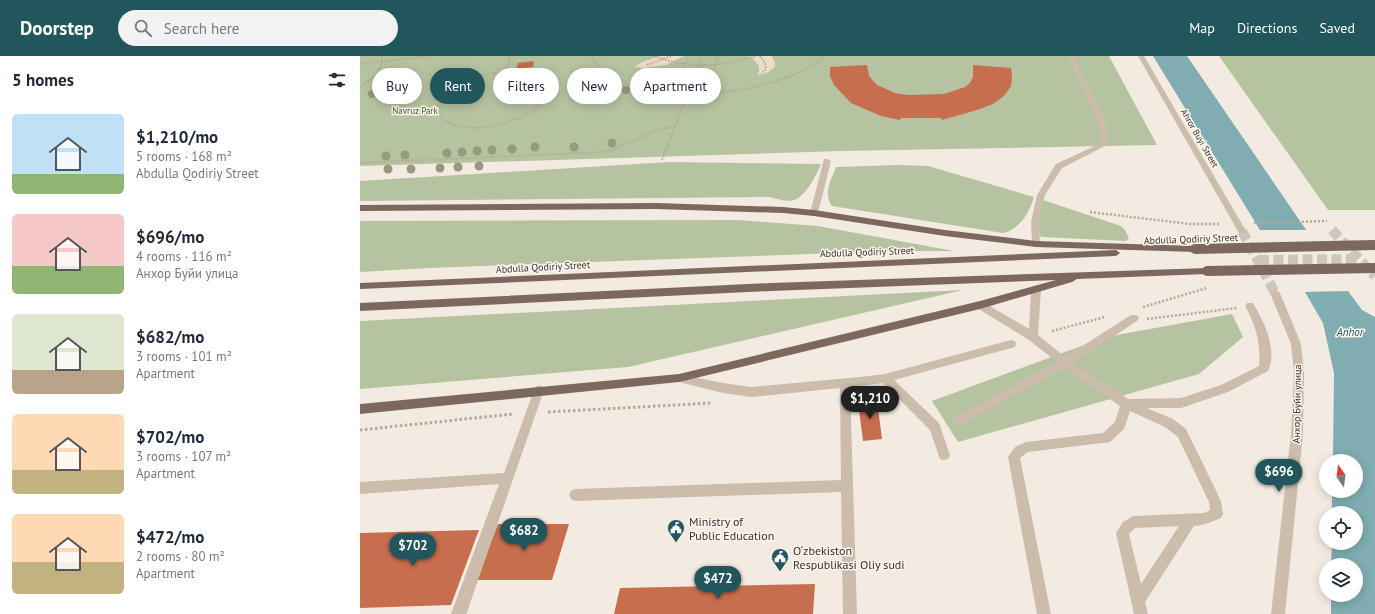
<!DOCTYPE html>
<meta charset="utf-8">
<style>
:root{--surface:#fff;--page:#f2f2f3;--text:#1f2937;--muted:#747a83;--accent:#20565c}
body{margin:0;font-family:"PT Sans",sans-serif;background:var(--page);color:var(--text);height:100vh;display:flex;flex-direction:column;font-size:15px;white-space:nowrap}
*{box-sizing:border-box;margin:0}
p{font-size:13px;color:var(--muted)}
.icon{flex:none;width:22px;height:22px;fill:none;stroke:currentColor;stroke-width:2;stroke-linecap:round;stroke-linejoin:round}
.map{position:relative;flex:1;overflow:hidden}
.details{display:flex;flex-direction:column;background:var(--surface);width:360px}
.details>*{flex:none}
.banner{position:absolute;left:12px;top:12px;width:380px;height:36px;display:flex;gap:8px}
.needle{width:26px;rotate:346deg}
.tools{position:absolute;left:959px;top:398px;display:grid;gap:8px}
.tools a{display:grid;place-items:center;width:44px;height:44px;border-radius:50%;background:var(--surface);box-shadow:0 2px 10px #0003;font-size:20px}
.price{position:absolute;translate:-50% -34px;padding:0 9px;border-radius:14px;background:var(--accent);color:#fff;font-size:13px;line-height:26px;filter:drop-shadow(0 1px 2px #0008)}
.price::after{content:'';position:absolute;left:50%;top:24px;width:12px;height:9px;margin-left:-6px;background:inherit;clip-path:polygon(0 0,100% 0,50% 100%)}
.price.active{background:#222;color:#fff}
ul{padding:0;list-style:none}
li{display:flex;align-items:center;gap:12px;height:100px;padding:0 12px}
li span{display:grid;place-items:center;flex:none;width:112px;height:80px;border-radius:6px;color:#555}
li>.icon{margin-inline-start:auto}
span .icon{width:48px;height:48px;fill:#fffc;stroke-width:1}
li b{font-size:17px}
h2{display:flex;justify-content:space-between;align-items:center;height:48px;padding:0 12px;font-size:17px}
.pill{padding:0 14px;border-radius:18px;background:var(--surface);box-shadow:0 2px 10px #0003;font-size:14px;line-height:36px}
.pill.active{background:var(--accent);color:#fff}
header{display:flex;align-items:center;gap:24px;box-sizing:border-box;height:56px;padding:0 20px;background:var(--accent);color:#fff}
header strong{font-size:19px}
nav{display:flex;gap:22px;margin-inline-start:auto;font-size:14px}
.search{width:280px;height:36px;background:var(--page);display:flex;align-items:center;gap:10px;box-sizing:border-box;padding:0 14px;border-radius:22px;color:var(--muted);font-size:15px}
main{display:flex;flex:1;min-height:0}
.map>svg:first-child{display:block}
.green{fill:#b6c3a0}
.plaza{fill:#ebddc8}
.water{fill:#7fadb1}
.pier{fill:#f3ebe1}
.building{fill:#c66e4d}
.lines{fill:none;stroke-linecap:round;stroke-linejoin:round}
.minor-tunnel{stroke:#cec6bd;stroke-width:10;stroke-dasharray:10 4.5;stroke-linecap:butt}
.path-far2{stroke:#b8a696;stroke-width:2;stroke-dasharray:1.5 1.5;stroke-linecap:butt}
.path-far1{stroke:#b8a696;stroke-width:2.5;stroke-dasharray:2 2;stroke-linecap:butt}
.path{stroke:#b8a696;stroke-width:3;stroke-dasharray:2.5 2.5;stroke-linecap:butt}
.minor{fill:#ccbcac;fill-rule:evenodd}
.major{fill:#7c685c;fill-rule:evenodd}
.major-bridge{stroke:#7c685c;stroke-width:10}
.tree{fill:#959b7f}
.labels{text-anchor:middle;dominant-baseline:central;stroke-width:3;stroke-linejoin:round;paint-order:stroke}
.far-park-label{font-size:9px;fill:#48592f;stroke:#fbf5ee}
.far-street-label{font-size:9px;fill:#3a302b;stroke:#fbf5ee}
.street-label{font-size:10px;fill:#3a302b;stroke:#fbf5ee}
.water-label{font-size:11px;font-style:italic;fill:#20565c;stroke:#fbf5ee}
.near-poi-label{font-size:12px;fill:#3a302b;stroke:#fbf5ee;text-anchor:start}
</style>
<header>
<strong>Doorstep</strong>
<div class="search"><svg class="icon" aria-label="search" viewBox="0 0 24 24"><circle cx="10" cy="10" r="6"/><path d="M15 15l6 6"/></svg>Search here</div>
<nav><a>Map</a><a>Directions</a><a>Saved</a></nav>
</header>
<main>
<section class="details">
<h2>5 homes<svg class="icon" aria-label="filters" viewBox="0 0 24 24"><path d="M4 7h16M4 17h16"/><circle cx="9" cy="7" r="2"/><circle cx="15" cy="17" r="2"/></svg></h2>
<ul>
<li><span style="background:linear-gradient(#bfe0f5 75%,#8fb573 0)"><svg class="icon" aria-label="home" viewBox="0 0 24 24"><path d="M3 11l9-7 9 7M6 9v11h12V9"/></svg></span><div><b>$1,210/mo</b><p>5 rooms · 168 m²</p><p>Abdulla Qodiriy Street</p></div></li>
<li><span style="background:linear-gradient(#f6c9c9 65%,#8fb573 0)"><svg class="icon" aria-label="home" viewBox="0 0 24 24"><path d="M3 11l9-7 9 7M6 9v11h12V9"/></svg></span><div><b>$696/mo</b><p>4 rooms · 116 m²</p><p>Анхор Буйи улица</p></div></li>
<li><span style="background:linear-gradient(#dfe7d0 70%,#b9a48a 0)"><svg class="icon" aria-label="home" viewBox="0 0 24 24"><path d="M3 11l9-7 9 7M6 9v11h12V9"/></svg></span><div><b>$682/mo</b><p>3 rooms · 101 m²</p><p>Apartment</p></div></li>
<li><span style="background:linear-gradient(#ffd9b3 70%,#c2b280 0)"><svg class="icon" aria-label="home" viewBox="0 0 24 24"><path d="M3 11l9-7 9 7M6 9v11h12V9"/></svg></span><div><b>$702/mo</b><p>3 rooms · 107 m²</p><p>Apartment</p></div></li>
<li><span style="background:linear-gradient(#ffd9b3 60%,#c2b280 0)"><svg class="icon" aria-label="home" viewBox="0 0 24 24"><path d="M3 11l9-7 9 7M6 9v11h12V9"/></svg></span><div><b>$472/mo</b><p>2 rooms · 80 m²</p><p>Apartment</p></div></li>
</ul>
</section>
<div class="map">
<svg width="1015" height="558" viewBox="0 0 1015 558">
<rect width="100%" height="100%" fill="#f3ebe1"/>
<g class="green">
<polygon points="0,0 749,0 797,89 481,95 0,110"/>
<polygon points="859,0 1015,0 1015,154 968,154"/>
<path d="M309 106 461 108C456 119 445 144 430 145 423 145 415 142 409 141L0 145V125Z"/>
<path d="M538 109 568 110 674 141C669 157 660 173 643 177L472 150C463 137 471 125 476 111Z"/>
<path d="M683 144 761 170 765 174 769 182 766 185 681 181C675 171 681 155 683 144Z"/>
<polygon points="378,164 458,170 594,195 531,195 69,212 0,216 0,165"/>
<polygon points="603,234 268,311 0,333 0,265"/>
<polygon points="872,258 883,281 839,318 598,386 572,345 746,281"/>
</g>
<g class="plaza">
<polygon points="300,0 324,0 306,9 284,12 274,11 282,6"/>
<polygon points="388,0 412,0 415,7 415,11 407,17 397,19 399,16 399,10 393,3"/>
</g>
<polygon class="water" points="793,0 827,0 988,235 1002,254 1015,261 1015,558 971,558 971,539 996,539 996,509 971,509 972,487 996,487 996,457 972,457 972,435 996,435 996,405 973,405 974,317 963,267 945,236 900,174"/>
<polygon class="pier" points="898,174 948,174 990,235 942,236"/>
<g class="building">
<polygon points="174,5 173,11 156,13 158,7"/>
<polygon points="507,9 509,20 517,29 535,37 548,39 584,38 605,31 610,27 613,21 613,9 651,12 652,21 651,30 644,40 633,48 617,54 582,64 581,62 541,62 540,64 521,60 491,47 474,29 470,20 470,11"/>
<polygon points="517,344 522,383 503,385 498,346"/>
<polygon points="138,468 209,468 192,524 116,524"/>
<polygon points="119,474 91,549 0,552 0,477"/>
<polygon points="455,528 453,558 254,558 260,532"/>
</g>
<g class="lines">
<g class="minor-tunnel">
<polyline points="972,174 1015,220"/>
<polyline points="882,175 915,237"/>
<polyline points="899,204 998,203"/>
</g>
<g class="path-far2">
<path d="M230 0C236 6 242 15 250 19 300 51 391 39 442 15 450 11 458 5 465 0"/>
<path d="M294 0C328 13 362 11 396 0"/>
<polyline points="400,0 405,7 406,13 402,17"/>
<polyline points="0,8 70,0"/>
<polyline points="287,9 311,0"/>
<path d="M158 14 182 20 191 30C190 33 189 38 187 41 171 66 109 82 84 64 79 60 78 54 80 48 91 22 134 16 158 14Z"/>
<polyline points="146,15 150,0"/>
<path d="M0 31C11 24 23 15 22 0"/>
<polyline points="311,38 329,0"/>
<polyline points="346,39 358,0"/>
<polyline points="302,104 342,0"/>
<polyline points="0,107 242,96 250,95 299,73 315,71"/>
</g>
<g class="path-far1">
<polyline points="730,156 830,168 861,168"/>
<polyline points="894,167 967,165"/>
<polyline points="783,251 847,232"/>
<polyline points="787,263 877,252"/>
<polyline points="692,275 745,261"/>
</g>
<g class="path">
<polyline points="188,356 352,347"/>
<polyline points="0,374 153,358"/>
</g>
<g class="minor">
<polygon points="708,0 714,0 749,74 747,89 702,112 685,139 679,166 680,188 676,191 672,188 671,166 677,139 696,108 739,88 741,74"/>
<polygon points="778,0 784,0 886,175 885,177 879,177"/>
<polygon points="464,103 467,103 471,105 458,157 454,160 450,157"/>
<path d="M676 229 681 233 678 279 705 301 771 259H777L779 262 777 265 713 307 768 343 821 342 861 329 899 310C901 287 896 270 885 250L887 247H893C904 265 918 295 908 315L868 336 821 352H787L813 363 826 373 861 445 863 458 861 462C852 466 844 469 834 470L785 546 788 558H774L756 477 763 466 773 460 844 457 850 454 849 446 818 381 805 371 770 355 764 373 750 386 668 396 660 402 691 558H677L648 401 655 391 666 386 743 377 755 366 760 350 705 312 601 368 597 370 593 368 591 365 593 362 697 306 669 284 617 252 615 249 617 246H623L669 273 671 233ZM819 470 781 528 769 478 775 472Z"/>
<polygon points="915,233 920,237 941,288 944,317 943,378 925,558 911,558 931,378 934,317 931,288 910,237"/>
<polygon points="651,284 655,285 656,288 655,291 534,324 579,367 590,399 588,403 584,404 580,403 570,374 523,327 490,331 497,558 483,558 481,436 215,445 211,443 209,439 211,435 215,433 481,424 480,332 391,341 363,337 315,325 314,322 315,319 319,318 363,327 391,331 500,321 525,318"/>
<polygon points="179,329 183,331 184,334 107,556 106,558 91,558 139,428 0,438 0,426 144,417 174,334 175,331"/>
</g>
<g class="major">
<polygon points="296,147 423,151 454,154 585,174 676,185 835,190 839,193 835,196 676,191 585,180 454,160 423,157 296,153 0,155 0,149"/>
<polygon points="756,194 760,197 756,200 0,233 0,227"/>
<polygon points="847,212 852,215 847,218 717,223 712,226 620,253 319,326 0,358 0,348 319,318 620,245 696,224 411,235 0,255 0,247 411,227"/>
</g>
<g class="major-bridge">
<polyline points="835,193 1015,189"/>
<polyline points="847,215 1015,212"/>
</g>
</g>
<g class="tree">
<circle cx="242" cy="24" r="4"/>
<circle cx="253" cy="30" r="4"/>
<circle cx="266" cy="34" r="4"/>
<circle cx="12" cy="38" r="4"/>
<circle cx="252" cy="87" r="4.5"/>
<circle cx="175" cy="91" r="4.5"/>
<circle cx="214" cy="91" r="4.5"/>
<circle cx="152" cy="93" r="4.5"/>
<circle cx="132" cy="94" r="4.5"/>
<circle cx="117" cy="95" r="4.5"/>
<circle cx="102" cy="96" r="4.5"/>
<circle cx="87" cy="97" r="4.5"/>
<circle cx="45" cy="99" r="4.5"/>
<circle cx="26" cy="100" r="4.5"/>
<circle cx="119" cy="110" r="4.5"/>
<circle cx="98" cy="111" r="4.5"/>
<circle cx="80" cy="112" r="4.5"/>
<circle cx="28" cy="113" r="4.5"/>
<circle cx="51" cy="113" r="4.5"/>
</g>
<defs>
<symbol id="civic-pin" viewBox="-11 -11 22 30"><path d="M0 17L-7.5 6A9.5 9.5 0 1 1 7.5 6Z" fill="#20565c" stroke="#fbf5ee"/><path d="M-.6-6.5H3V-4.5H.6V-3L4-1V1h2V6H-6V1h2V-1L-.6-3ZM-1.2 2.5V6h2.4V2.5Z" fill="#fff"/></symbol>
</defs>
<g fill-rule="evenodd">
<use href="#civic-pin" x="306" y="462" width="20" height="27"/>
<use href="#civic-pin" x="410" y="491" width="20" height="27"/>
</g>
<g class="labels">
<g class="far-park-label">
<text x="55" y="54">Navruz Park</text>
</g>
<g class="far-street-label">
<text transform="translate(840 82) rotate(60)">Ahror Buyi Street</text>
</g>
<g class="street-label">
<text transform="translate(831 183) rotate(-2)">Abdulla Qodiriy Street</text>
<text transform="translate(507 196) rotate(-2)">Abdulla Qodiriy Street</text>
<text transform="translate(183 211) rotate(-3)">Abdulla Qodiriy Street</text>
<text transform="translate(937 348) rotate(-89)">Анхор Буйи улица</text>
</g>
<g class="water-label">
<text x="990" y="276">Anhor</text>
</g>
<g class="near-poi-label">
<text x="329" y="465">Ministry of<tspan x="329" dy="14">Public Education</tspan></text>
<text x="433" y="494">O‘zbekiston<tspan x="433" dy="14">Respublikasi Oliy sudi</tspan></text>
</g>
</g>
</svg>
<div class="tools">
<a><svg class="needle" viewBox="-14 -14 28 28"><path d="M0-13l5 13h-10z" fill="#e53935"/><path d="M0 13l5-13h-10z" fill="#747a83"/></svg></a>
<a><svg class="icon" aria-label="locate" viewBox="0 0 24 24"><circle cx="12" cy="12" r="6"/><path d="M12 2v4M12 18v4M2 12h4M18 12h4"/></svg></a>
<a><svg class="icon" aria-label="layers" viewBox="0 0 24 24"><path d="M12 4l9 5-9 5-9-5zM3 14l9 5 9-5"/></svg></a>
</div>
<b class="price active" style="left:510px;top:364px">$1,210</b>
<b class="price" style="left:919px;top:437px">$696</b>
<b class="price" style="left:164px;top:496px">$682</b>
<b class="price" style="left:53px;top:511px">$702</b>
<b class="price" style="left:358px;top:544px">$472</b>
<div class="banner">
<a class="pill">Buy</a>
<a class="pill active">Rent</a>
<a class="pill">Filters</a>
<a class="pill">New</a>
<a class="pill">Apartment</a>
</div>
</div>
</main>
